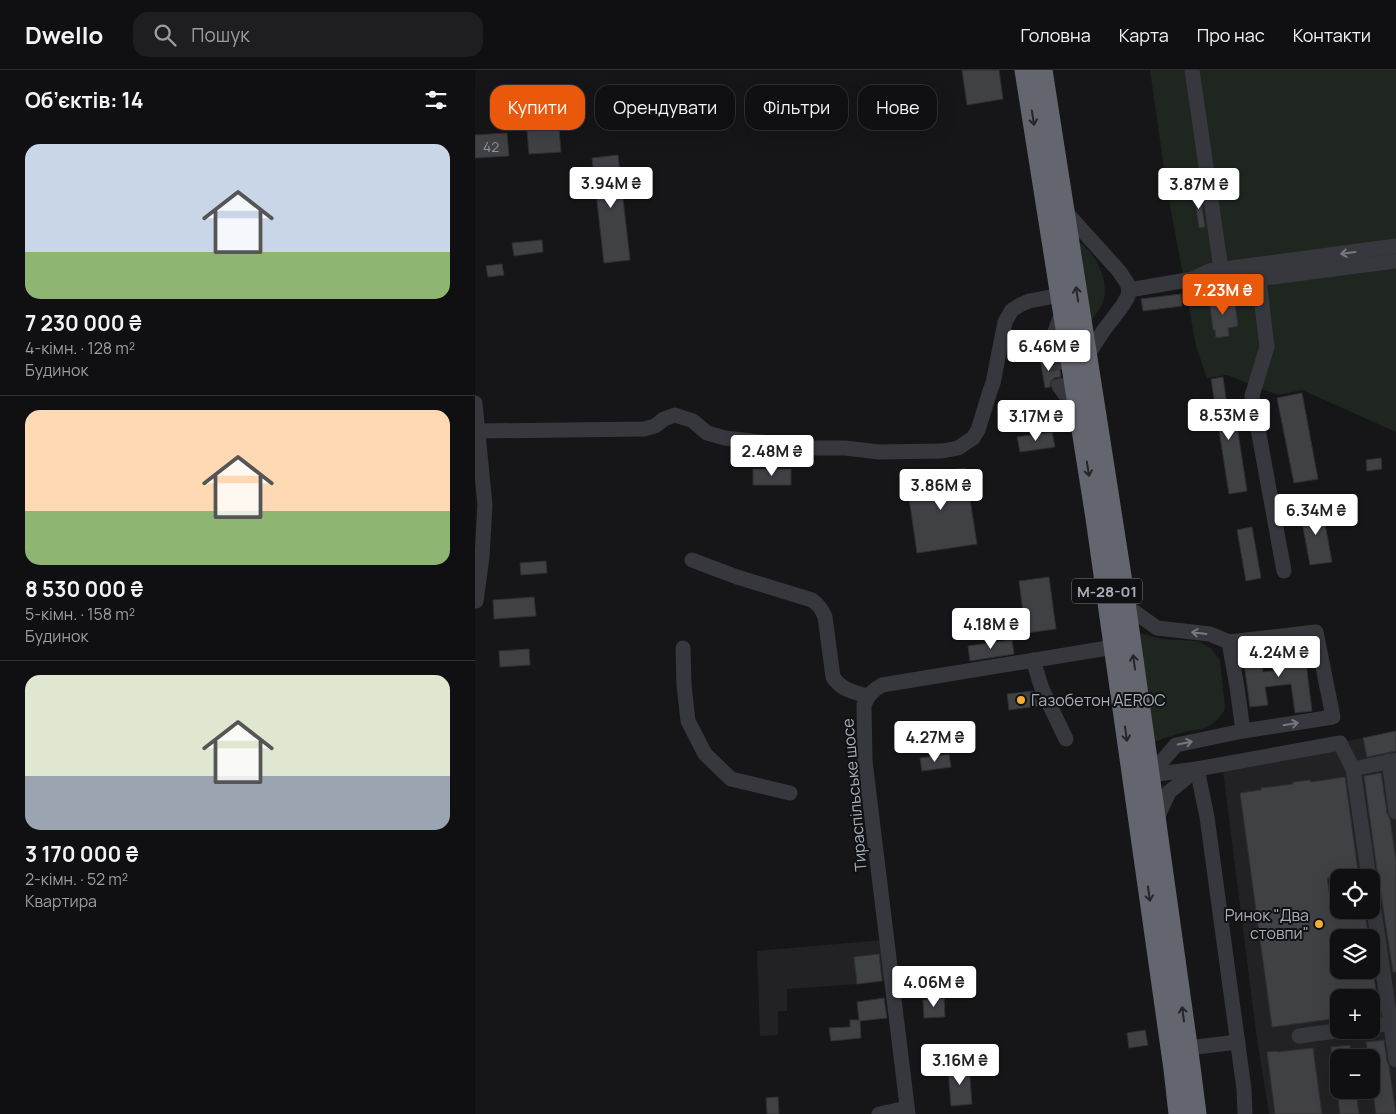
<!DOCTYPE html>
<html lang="uk">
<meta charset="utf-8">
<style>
:root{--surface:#101012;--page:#1e1e20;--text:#f1f3f6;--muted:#9c9d9f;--line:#303032;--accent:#ea580c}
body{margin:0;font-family:Manrope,sans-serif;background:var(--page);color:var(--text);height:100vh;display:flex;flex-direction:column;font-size:19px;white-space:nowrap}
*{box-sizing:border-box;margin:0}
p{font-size:16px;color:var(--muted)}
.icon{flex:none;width:28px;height:28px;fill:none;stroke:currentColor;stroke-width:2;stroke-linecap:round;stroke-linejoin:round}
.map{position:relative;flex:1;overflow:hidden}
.drawer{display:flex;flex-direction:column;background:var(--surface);width:475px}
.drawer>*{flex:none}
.guide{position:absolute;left:15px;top:15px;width:475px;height:45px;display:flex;gap:10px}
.buttons{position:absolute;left:855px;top:799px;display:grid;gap:10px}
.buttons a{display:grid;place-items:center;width:50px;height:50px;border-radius:10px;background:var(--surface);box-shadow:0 5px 20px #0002,0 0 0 1px var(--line);font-size:25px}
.price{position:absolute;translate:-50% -42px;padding:0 11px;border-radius:5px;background:#fff;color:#222;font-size:16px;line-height:32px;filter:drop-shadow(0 1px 2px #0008)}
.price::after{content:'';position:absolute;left:50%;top:30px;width:15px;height:11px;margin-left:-8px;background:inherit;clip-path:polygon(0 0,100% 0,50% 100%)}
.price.current{background:var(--accent);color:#fff}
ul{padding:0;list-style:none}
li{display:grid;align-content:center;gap:10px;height:265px;padding:0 25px}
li+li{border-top:1px solid var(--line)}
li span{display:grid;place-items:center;height:155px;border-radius:15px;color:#555}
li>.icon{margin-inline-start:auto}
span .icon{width:90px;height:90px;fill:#fffc;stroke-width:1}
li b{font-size:21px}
h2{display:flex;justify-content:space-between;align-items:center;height:60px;padding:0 25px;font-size:21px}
.pill{padding:0 18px;border-radius:15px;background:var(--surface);box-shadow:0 5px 20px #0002,0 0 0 1px var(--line);font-size:18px;line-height:45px}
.pill.current{background:var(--accent);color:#fff}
header{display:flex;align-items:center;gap:30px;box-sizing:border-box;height:70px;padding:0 25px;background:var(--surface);border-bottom:1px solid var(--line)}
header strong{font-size:24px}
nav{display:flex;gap:28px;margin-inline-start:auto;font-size:18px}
.search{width:350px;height:45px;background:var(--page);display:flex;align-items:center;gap:12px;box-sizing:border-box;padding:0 18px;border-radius:15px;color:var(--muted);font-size:19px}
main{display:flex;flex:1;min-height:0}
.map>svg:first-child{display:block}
.built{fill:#222225;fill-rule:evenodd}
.green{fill:#1e261f}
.building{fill:#404145;stroke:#303034}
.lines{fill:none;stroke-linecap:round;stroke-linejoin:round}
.minor-tunnel{stroke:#333438;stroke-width:15;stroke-dasharray:15 8;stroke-linecap:butt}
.minor{stroke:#37383d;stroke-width:15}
.highway{stroke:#63666e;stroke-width:21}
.oneway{stroke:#26262a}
.oneway2{stroke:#757881}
.poi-dot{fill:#f2b134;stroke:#111113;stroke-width:2}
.labels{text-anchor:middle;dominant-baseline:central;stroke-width:4;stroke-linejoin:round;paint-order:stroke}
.number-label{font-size:14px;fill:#8e929b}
.shield{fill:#111113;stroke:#7b7e86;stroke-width:1}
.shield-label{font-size:15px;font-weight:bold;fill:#a8adb8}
.poi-label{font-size:16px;fill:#a8adb8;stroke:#111113;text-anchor:start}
.street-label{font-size:16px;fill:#a8adb8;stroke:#111113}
</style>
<header>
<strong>Dwello</strong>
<div class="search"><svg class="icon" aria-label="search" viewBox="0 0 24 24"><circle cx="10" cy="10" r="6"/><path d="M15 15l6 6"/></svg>Пошук</div>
<nav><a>Головна</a><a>Карта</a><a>Про нас</a><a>Контакти</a></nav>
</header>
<main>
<section class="drawer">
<h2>Об’єктів: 14<svg class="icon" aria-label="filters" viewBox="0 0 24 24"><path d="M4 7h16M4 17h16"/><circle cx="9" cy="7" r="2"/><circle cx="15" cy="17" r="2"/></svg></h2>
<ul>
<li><span style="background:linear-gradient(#c9d6e8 70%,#8fb573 0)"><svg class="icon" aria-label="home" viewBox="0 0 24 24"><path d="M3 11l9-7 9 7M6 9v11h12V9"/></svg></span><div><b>7 230 000 ₴</b><p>4-кімн. · 128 m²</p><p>Будинок</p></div></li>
<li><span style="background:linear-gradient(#ffd9b3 65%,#8fb573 0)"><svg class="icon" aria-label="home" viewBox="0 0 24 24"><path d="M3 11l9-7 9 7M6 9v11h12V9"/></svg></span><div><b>8 530 000 ₴</b><p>5-кімн. · 158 m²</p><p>Будинок</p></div></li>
<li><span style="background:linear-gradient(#dfe7d0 65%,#9aa5b1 0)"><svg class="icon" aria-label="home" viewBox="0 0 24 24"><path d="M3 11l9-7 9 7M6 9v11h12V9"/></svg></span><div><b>3 170 000 ₴</b><p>2-кімн. · 52 m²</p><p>Квартира</p></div></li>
</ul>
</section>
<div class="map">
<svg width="921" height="1044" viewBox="0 0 921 1044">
<rect width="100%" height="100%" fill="#161618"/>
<g class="built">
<path d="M921 661V1044H794L781 962 747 693 888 668ZM864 808H896V840H864ZM864 868H896V900H864ZM864 928H896V960H864ZM864 988H896V1020H864Z"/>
<polygon points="408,870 413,910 382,914 312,919 312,941 303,941 303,965 285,966 282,881"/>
</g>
<g class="green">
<polygon points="675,0 921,0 921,362 827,320 803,325 752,305 732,308 721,276 692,119"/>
<path d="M604 172C621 183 635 212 628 232 625 240 619 246 615 253Z"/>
<polygon points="661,562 687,569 723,571 737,579 745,591 750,637 749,641 743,649 733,657 727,659 709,662 678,672"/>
</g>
<g class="building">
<polygon points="487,0 524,0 528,29 492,35"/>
<polygon points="84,59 86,82 54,84 52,61"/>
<polygon points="32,63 34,86 0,88 0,65"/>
<polygon points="143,85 155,190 129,193 117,88"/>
<polygon points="725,122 730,157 724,158 719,123"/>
<polygon points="67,170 68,182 39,186 37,173"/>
<polygon points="27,194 29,205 13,207 11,196"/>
<polygon points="706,224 707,236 668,241 666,229"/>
<polygon points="754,226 755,233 760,233 763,256 753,258 754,266 741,268 740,260 738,260 735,236 737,236 736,229"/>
<polygon points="570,287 571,291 575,295 580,295 584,294 586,307 579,308 576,312 575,317 570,318 565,288"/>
<polygon points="748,307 755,356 762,356 772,421 754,424 736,309"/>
<polygon points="827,323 843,409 819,413 802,328"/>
<polygon points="577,362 580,377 545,382 542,367"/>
<polygon points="906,388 907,399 892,401 891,390"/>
<polygon points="490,398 502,474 442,483 431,407"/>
<rect x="278" y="399" width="38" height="16"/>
<polygon points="847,437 857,492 835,495 825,441"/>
<polygon points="777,457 786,508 771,511 762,460"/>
<polygon points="71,491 72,503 46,505 45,493"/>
<polygon points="574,507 581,559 551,563 544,511"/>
<polygon points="59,527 61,546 19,549 18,530"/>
<polygon points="537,570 539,584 495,591 493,576"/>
<polygon points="829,577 837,641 820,643 816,614 790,617 793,635 775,637 768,586 786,584 788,602 805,600 802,581 807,580"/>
<polygon points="54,579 55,595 25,597 24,581"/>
<polygon points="558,621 562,631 563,636 534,640 532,624"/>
<polygon points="921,661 921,681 892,687 888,668"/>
<polygon points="474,684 476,697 447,701 445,688"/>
<polygon points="906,703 912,743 915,749 921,790 921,902 918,902 905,819 904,815 889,706"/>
<polygon points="870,707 884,808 852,808 857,840 889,840 894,868 860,868 864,900 898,900 902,928 864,928 864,948 797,957 765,723 786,720 786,718 818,714 818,712 835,710 836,712"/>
<polygon points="404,884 407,911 382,914 379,887"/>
<polygon points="409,928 412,948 385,951 386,968 356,971 354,958 375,957 375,950 384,950 382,932"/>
<polygon points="469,928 470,947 449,948 448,930"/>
<polygon points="670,960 673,975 654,978 652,963"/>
<polygon points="909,970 912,991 914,996 921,1044 901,1044 896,1009 896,988 893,988 891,972"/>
<polygon points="875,975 877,988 857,988 856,977"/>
<polygon points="838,978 847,1044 800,1044 792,982 802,981 802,982"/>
<polygon points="494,995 497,1034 476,1036 473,997"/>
<polygon points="862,1020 881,1020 884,1044 865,1044"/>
<polygon points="303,1027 304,1044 292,1044 291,1028"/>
</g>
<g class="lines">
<polyline class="minor-tunnel" points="579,286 584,316"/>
<g class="minor">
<polyline points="717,0 746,199"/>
<polyline points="589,140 644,201 652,213 654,220 653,226 648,235 629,260 612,286"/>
<polyline points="718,209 736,215 921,191"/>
<polyline points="784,209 792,277 777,326 809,501"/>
<polyline points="654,220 718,209 734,201 921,176"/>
<polyline points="579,286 578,267 587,242"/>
<polyline points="584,316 589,323 604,339"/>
<polyline points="0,333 10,435 7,487 1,531"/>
<polyline points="3,361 169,359 180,356 189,349 200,345 218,351 232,363 250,368 339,378 370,378 404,382 467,381 483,378 498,368 503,360 515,321 518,313 530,252 537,240 545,235 554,231 586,225"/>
<path d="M217 490 262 507 337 530C344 535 347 539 350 547L358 607C366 620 379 622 392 626"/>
<polyline points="650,535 682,558 735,564 754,572 762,617 768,661 701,675 675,705"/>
<polyline points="754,572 841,562 858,647 768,661"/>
<polyline points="208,578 209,615 213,651 230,684 256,709 315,723"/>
<polyline points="558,590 567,619 591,669"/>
<polyline points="914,691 921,742"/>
<polyline points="722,699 732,747 769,1019 770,1044"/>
<polyline points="878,699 894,808"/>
<polyline points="675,705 722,699 865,673 878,699 921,690"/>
<polyline points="681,750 694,722 721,700"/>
<polyline points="896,820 921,990"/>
<polyline points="896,956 921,953"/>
<polyline points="824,966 868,960"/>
<polyline points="713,978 763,972"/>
<polyline points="404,1044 432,1038"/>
<path d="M433 1044 390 691 389 635C393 625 398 620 407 615L639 577"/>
</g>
<g class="highway">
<polyline points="550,0 621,448 699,999 704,1044"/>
<polyline points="567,0 649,525 715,997 721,1044"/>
</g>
</g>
<defs><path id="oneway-shaft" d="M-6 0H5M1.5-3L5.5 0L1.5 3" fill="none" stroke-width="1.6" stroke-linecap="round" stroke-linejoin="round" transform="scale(1.25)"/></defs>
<g class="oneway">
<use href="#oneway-shaft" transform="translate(558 48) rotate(81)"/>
<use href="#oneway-shaft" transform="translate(602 224) rotate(-99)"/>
<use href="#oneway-shaft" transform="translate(613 399) rotate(81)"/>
<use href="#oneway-shaft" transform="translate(659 592) rotate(-98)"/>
<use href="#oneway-shaft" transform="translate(651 664) rotate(82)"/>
<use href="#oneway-shaft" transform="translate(674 824) rotate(82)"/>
<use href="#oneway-shaft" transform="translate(708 944) rotate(-98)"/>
</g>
<g class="oneway2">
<use href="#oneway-shaft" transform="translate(873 183) rotate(173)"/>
<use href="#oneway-shaft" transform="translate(724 563) rotate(-173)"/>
<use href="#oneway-shaft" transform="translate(816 654) rotate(-9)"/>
<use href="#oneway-shaft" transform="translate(710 673) rotate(-12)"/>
</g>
<g class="poi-dot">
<circle cx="546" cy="630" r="5"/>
<circle cx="844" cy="854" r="5"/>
</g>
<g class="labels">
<g class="number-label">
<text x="16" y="76">42</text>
</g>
<rect class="shield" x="597" y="508.5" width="70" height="25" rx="4"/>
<g class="shield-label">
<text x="632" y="521">М-28-01</text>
</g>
<g class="poi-label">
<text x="556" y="630">Газобетон AEROC</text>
<text x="834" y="845" text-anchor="end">Ринок "Два<tspan x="834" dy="18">стовпи"</tspan></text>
</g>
<g class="street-label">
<text transform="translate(379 725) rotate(-95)">Тираспільське шосе</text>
</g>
</g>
</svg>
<div class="buttons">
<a><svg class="icon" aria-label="locate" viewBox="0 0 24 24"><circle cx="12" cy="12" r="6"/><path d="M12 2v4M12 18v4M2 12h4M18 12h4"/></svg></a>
<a><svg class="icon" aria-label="layers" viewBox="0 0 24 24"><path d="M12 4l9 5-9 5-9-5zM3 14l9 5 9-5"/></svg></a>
<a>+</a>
<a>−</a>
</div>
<b class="price" style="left:136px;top:139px">3.94M ₴</b>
<b class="price" style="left:724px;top:140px">3.87M ₴</b>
<b class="price current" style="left:748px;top:246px">7.23M ₴</b>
<b class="price" style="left:574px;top:302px">6.46M ₴</b>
<b class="price" style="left:754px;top:371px">8.53M ₴</b>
<b class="price" style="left:561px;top:372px">3.17M ₴</b>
<b class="price" style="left:297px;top:407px">2.48M ₴</b>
<b class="price" style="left:466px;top:441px">3.86M ₴</b>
<b class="price" style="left:841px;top:466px">6.34M ₴</b>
<b class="price" style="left:516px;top:580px">4.18M ₴</b>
<b class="price" style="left:804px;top:608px">4.24M ₴</b>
<b class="price" style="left:460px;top:693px">4.27M ₴</b>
<b class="price" style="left:459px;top:938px">4.06M ₴</b>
<b class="price" style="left:485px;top:1016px">3.16M ₴</b>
<div class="guide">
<a class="pill current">Купити</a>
<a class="pill">Орендувати</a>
<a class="pill">Фільтри</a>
<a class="pill">Нове</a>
</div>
</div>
</main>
